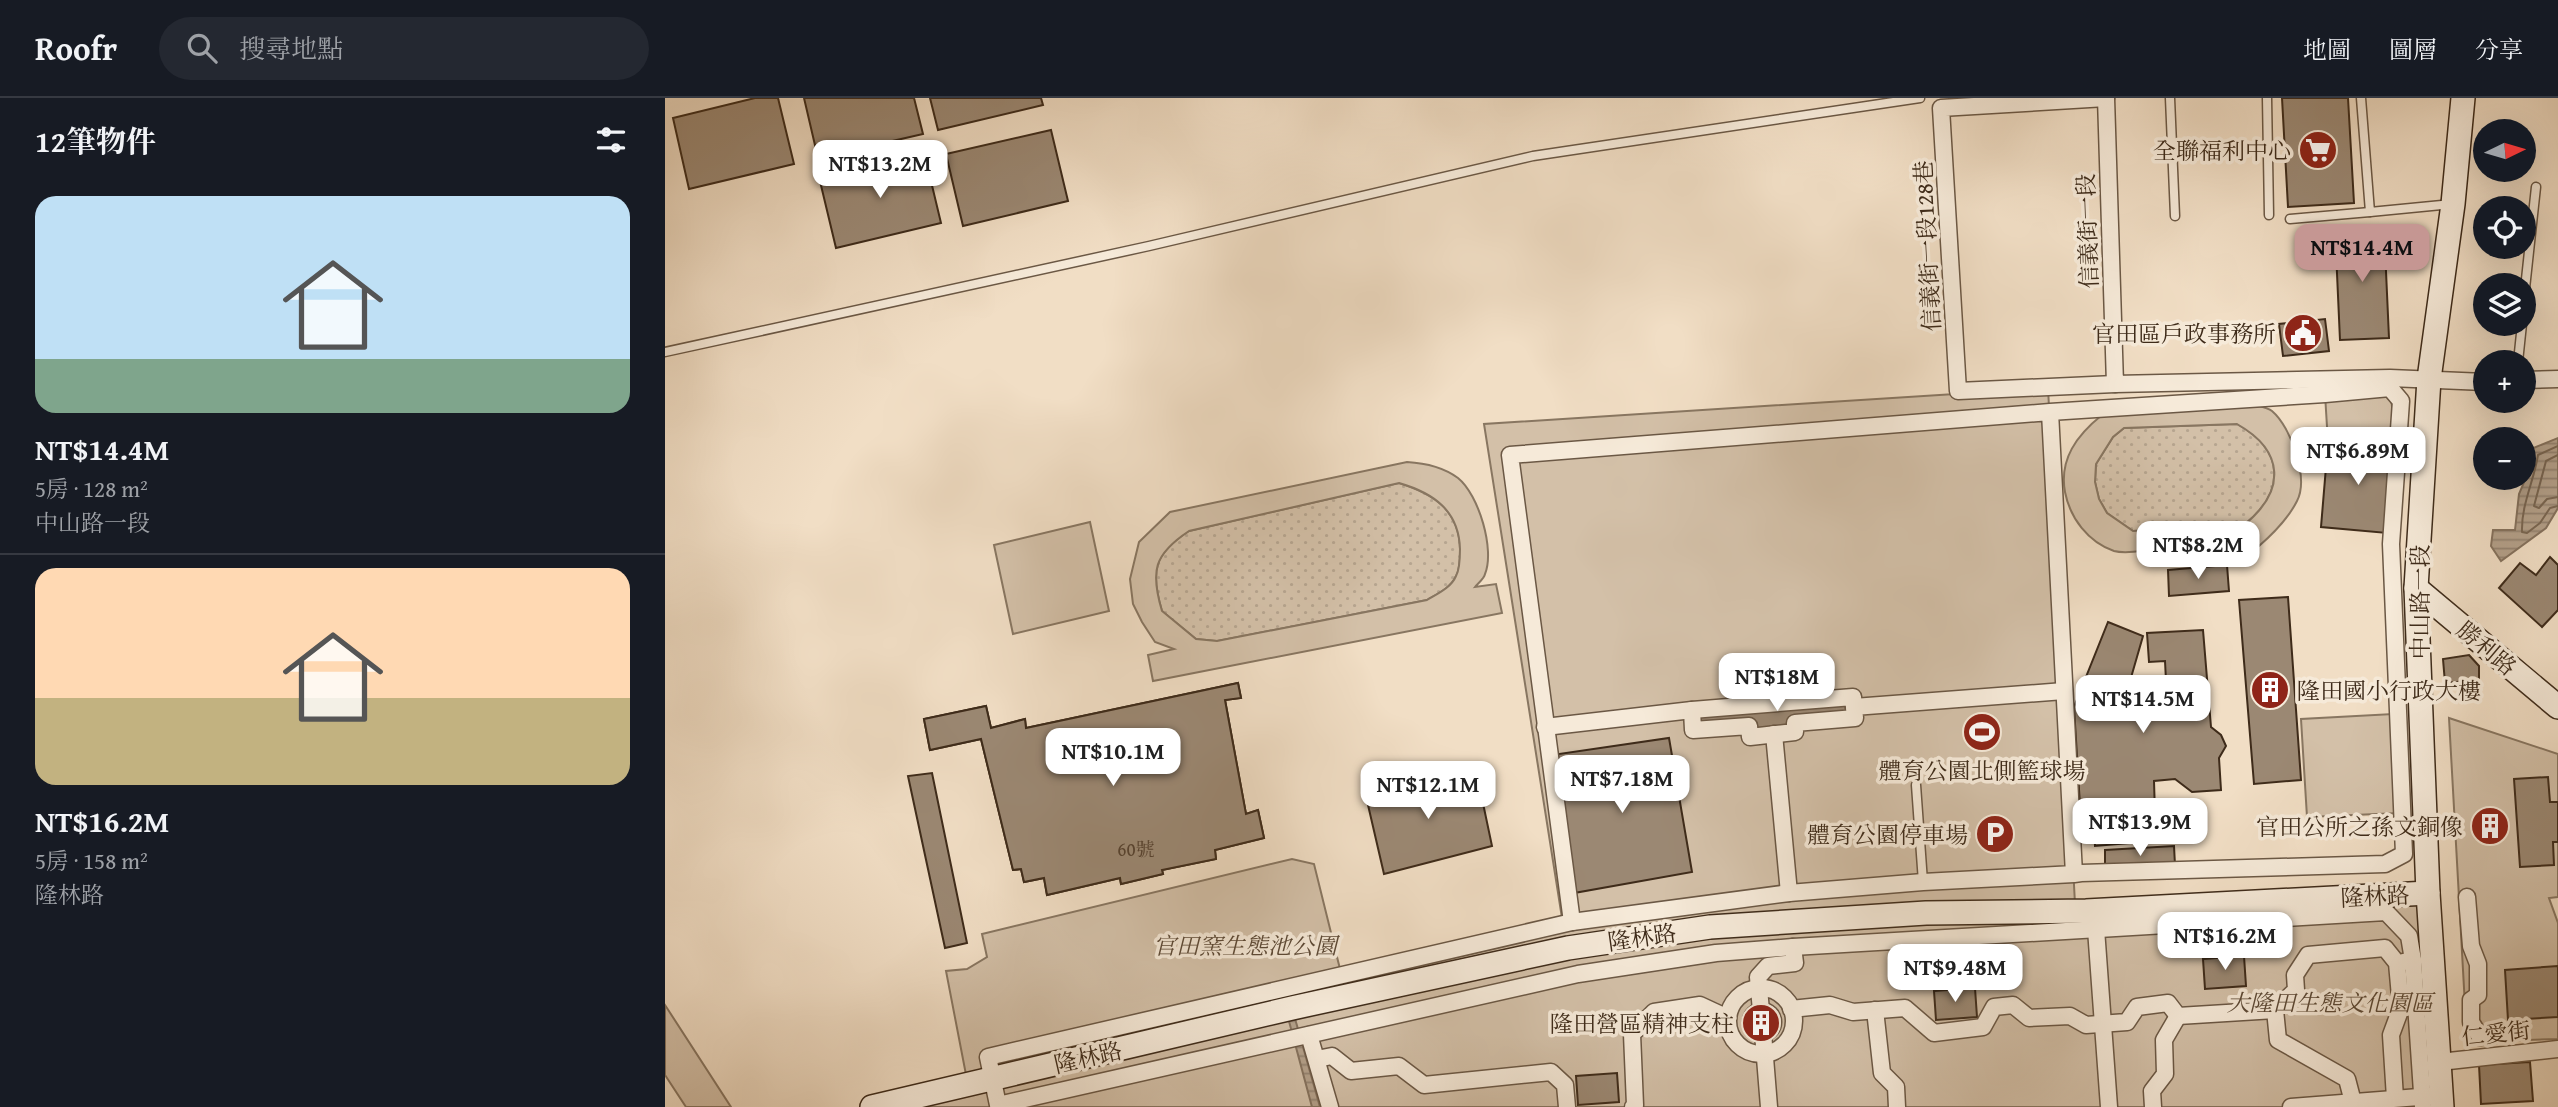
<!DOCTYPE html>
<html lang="zh-TW">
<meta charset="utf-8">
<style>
:root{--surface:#171b24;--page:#242831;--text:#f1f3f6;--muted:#9ea1a6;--line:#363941;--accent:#c59692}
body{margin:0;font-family:"Gentium Book Plus","Noto Serif TC",serif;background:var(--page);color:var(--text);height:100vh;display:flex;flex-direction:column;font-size:26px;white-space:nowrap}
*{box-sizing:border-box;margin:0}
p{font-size:23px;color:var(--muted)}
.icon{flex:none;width:38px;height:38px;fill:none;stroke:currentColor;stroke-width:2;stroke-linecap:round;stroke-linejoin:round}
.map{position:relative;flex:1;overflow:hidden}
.panel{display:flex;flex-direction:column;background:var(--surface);width:665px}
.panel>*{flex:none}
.needle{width:46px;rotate:85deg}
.fabs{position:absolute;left:1808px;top:21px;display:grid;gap:14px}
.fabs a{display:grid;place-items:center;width:63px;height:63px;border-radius:50%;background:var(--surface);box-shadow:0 7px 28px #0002;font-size:35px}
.price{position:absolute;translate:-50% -60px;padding:0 16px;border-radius:14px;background:#fff;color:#222;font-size:23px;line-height:46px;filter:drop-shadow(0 2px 4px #0008)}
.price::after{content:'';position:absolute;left:50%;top:42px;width:21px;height:16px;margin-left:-10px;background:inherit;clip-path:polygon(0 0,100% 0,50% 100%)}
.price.current{background:var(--accent);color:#111}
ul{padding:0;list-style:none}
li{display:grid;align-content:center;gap:14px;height:371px;padding:0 35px}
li+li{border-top:2px solid var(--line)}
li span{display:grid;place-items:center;height:217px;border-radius:21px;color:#555}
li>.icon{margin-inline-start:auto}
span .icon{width:126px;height:126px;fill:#fffc;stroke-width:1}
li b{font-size:30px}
h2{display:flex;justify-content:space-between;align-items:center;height:84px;padding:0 35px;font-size:30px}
header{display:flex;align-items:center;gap:42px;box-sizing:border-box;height:98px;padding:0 35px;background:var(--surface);border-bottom:2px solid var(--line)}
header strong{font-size:33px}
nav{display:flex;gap:38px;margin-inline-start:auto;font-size:24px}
.search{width:490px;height:63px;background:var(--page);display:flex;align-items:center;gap:18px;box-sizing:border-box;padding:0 24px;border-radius:38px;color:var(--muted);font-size:26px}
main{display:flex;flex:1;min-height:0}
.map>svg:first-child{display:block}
.grass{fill:url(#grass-dots);stroke:#887661;stroke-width:2}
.green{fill:#d3c0a8;stroke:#887661;stroke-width:2;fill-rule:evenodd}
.water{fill:url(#water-rules);stroke:#85725e;stroke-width:2}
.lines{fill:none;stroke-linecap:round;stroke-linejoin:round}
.shore{stroke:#796652;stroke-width:2}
.building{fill:#9b8873;stroke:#3e2b1a;stroke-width:2;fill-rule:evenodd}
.lane-casing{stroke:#6b5845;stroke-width:11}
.street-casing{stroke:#6b5845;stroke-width:19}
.secondary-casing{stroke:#3e2b1a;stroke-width:26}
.lane{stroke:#f6ead9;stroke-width:8}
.street{stroke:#f6ead9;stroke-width:16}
.secondary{stroke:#f6ead9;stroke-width:23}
.labels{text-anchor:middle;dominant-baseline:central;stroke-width:7;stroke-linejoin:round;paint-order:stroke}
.number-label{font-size:19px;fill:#554230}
.poi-label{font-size:23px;fill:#3e2b1a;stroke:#f6ead9;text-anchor:end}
.street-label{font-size:23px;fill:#3e2b1a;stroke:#f6ead9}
.park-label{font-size:23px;font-style:italic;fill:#5c4936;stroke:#f6ead9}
</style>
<header>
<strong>Roofr</strong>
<div class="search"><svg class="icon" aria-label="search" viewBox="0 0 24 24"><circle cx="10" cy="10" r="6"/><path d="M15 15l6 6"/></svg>搜尋地點</div>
<nav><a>地圖</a><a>圖層</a><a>分享</a></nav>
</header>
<main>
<section class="panel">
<h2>12筆物件<svg class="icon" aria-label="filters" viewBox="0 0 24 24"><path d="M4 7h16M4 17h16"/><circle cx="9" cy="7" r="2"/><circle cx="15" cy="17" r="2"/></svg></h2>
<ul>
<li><span style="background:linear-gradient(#bfe0f5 75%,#7fa58c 0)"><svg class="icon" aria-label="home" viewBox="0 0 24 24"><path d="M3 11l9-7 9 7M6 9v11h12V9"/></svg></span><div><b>NT$14.4M</b><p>5房 · 128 m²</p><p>中山路一段</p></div></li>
<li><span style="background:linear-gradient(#ffd9b3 60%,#c2b280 0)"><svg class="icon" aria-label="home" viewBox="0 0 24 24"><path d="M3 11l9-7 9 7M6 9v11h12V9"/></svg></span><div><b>NT$16.2M</b><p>5房 · 158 m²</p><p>隆林路</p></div></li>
</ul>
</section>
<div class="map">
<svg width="1893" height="1009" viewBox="0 0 1893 1009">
<defs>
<pattern id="grass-dots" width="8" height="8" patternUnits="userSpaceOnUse" patternTransform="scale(1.75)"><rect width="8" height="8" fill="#d3c0a8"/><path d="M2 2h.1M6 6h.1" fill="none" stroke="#b6a590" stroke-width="1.8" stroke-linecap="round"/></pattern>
<pattern id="water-rules" width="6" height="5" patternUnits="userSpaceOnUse" patternTransform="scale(1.75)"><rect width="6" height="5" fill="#b4a18b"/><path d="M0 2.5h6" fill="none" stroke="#948371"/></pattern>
</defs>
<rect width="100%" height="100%" fill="#f1dec5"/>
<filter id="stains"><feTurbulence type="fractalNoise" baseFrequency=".00286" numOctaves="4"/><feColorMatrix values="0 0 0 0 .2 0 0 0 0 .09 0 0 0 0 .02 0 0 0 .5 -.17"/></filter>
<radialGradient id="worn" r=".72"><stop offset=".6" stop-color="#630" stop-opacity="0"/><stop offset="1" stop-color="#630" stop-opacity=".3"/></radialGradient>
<g class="grass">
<path d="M1572 326C1620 353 1621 393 1579 427L1468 433 1442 415 1434 401 1430 384 1431 366 1448 339 1459 330Z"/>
<path d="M734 385C769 396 794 412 795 451 795 459 795 472 791 478 786 490 772 496 762 502L552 543 531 541 497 513C485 473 489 456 524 433Z"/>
</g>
<g class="green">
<polygon points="1383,290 1410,806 1763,795 1777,1009 228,1009 303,987 281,873 302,871 322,859 317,836 627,761 649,766 675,871 897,820 819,326"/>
<polygon points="1725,290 1731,346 1663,345 1660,296"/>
<path d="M1587 306C1593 308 1602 309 1607 313 1626 329 1644 380 1632 403 1623 421 1609 435 1594 448 1558 450 1522 451 1486 452 1475 453 1460 456 1449 453 1423 444 1405 420 1400 394 1394 361 1412 337 1437 317ZM1572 326C1620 353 1621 393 1579 427L1468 433 1442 415 1434 401 1430 384 1431 366 1448 339 1459 330Z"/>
<path d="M742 364C760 365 778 369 793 380 814 397 830 452 820 476 819 481 813 485 810 489L831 486 837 515 488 583 483 557 509 551 490 544 477 524 468 506 465 481 474 444 505 414ZM734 385C769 395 794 413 795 451 795 459 795 471 791 478 786 490 772 496 762 502L552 543 531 541 497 513C485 473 489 456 524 433Z"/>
<polygon points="425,424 444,513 348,536 329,447"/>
<polygon points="1728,616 1735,715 1642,719 1636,621"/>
<polygon points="1784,620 1893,656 1893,799 1884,800 1893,825 1893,941 1802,944"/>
<polygon points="0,907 66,1009 21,1009 0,977"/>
</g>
<g class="water">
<polygon points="1893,340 1893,410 1881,430 1836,463 1826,448 1828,432 1850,432 1854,396 1863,375 1866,351"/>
<polygon points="627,910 655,1009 647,1009 621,912"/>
</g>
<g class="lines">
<g class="shore">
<path d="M1893 348 1873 357C1869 383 1856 407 1857 434L1862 435 1875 425 1885 410 1893 408"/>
<polyline points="1893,357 1881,363 1869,408 1874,410 1882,401 1893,399"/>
</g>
</g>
<g class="building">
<polygon points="90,0 113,0 129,66 24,91 8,20"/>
<polygon points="139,0 249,0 258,36 153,60"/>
<polygon points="265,0 376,0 378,7 273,32"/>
<polygon points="1617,0 1683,0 1689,105 1623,109"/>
<polygon points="386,32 403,103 298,128 281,56"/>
<polygon points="259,54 276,125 171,150 154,79"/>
<polygon points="1719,129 1724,240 1675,242 1670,131"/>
<polygon points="1660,221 1664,253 1618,258 1614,226"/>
<polygon points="1663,345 1731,346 1722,435 1656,429"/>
<polygon points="1885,459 1893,467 1893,512 1877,529 1834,490 1855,465 1871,477"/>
<polygon points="1562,467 1564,493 1504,498 1503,472"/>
<polygon points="1623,499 1636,682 1589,686 1574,502"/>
<polygon points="1443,524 1478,538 1463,590 1464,606 1502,603 1500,563 1484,564 1482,535 1538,532 1546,629 1556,637 1561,648 1554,660 1556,692 1527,694 1510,681 1489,683 1490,716 1499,716 1500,742 1430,748 1429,723 1416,724 1409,609"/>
<polygon points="1804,557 1814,568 1814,582 1780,585 1778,561"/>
<path d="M573 585 576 600 560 602 581 716 593 712 599 740 550 752 551 761 497 772 498 776 456 786 455 780 382 797 379 780 359 784 356 771 348 772 316 641 265 652 259 621 321 608 326 630 360 621 361 630ZM519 616 544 724 488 737 483 708 468 703 458 706 444 717 450 746 387 760 368 684 376 690 384 676 365 664 362 651Z"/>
<polygon points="573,585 576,600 560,602 581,716 593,712 599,740 550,752 551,761 497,772 498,776 456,786 455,780 382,797 379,780 359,784 356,771 348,772 316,641 265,652 259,621 321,608 326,630 360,621 361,630"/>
<polygon points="1192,594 1194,619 1085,639 1084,628 1028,632 1026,608"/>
<polygon points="1004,640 1027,774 909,795 887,657"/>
<polygon points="811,672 827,748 719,776 700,694"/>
<polygon points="267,675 302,845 280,850 243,678"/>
<polygon points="1883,679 1885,704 1893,704 1893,744 1888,744 1889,767 1855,769 1849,681"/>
<circle cx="1825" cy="728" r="7"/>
<polygon points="1509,748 1510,767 1440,771 1440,752"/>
<polygon points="1579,858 1581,888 1540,891 1538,861"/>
<polygon points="1893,868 1893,919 1843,922 1840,872"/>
<polygon points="1310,890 1312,919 1271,922 1269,893"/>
<circle cx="1096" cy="924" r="9"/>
<polygon points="1865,964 1868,1003 1816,1006 1814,967"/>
<polygon points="952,975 954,1004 913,1007 911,978"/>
</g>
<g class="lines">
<defs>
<g id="lane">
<polyline points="1505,0 1510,118"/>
<polyline points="1602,0 1604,117"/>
<polyline points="1696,0 1705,114 1787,106"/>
<polyline points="1625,121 1705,114"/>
<polyline points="1858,209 1871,89"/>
<polyline points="0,254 484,148 868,58 1255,0"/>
<polyline points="1853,264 1857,226"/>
<polyline points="1251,687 1258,784"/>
</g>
<g id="street">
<polyline points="1441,0 1450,286 1725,280 1820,284"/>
<polyline points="1441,0 1276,10 1293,293 1450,286"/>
<polyline points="1858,282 1893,281"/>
<polyline points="1385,314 845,357 907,824 1124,795 1258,784 1409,776 1416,775 1720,766 1739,756 1726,446 1736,303 1725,290 1660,296 1385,314 1409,776"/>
<polyline points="1027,612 1188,599 1189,609"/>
<polyline points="880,629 1027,612 1028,632 1084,628 1085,639 1130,634 1130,625 1190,620 1189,609 1399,593"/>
<polyline points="1109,636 1124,795"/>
<polyline points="1802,799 1806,848 1813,866 1813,897 1806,902 1806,924 1815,939 1832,937"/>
<polyline points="907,824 323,959 333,1007 913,876 1051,855 1128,849 1721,814 1744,838 1748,862"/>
<polyline points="1431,831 1444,1009"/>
<polyline points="1738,864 1748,862 1758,1009"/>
<circle cx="1096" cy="923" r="33"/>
<polyline points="1126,911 1165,907 1188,914 1240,910 1269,935 1318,929 1329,909 1348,907 1364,920 1405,918 1421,927 1462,924 1472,909 1503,905 1513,918 1610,912 1631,892 1630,877 1643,857 1720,850 1732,865 1736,910 1726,937 1730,1000"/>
<polyline points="1210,912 1217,975 1231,989 1232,1009"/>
<polyline points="1610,912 1613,942 1682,981 1688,1004"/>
<polyline points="1096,913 1093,879 1103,868 1130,865 1128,849"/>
<circle cx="1097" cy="924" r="11"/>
<polyline points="1098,935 1104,1009"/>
<polyline points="644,937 665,1009"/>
<polyline points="652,961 667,958 686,973 734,968 759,987 886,974 900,987 902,1009"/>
<polyline points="1775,964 1893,951"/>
<polyline points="968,1009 970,1007 967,936 989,914 1035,907 1063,920"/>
<polyline points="1488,1009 1487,993 1500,976 1499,942 1513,918"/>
<polyline points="1626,1009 1767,998"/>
</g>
<g id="secondary">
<polyline points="1751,490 1893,609"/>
<polyline points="207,1009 627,910 903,850 1045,829 1261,815 1421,813 1763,795"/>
<polyline points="1777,1009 1763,795 1751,490 1764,281 1788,106 1798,0"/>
</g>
</defs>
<use href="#lane" class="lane-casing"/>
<use href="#street" class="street-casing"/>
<use href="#secondary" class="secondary-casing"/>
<use href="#lane" class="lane"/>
<use href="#street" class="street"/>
<use href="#secondary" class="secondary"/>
</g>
<defs>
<symbol id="supermarket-disc" viewBox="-11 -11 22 22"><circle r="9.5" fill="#8f2418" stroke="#f6ead9"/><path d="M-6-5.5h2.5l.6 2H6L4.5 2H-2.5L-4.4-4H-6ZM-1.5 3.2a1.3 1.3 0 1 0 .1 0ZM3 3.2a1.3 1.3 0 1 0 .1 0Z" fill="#fff"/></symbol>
<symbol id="civic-disc" viewBox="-11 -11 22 22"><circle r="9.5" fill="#8f2418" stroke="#f6ead9"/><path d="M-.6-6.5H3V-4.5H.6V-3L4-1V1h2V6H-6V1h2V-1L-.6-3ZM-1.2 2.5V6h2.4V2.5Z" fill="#fff"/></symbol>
<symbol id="building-disc" viewBox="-11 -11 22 22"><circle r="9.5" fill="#8f2418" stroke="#f6ead9"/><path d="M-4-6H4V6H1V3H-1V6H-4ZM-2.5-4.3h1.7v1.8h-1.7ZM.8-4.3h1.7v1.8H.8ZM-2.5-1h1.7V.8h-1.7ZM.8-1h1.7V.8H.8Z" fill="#fff"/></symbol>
<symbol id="stadium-disc" viewBox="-11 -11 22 22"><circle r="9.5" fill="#8f2418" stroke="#f6ead9"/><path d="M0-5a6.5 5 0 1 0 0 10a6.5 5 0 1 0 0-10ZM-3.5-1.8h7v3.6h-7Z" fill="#fff"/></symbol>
<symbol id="parking-disc" viewBox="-11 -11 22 22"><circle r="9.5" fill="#8f2418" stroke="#f6ead9"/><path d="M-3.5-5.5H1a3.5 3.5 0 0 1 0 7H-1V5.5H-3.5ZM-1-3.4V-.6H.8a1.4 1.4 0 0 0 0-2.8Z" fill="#fff"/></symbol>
</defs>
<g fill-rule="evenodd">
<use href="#supermarket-disc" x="1631" y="30" width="44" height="44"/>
<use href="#civic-disc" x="1616" y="213" width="44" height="44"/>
<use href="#building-disc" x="1583" y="570" width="44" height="44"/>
<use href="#stadium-disc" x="1295" y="612" width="44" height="44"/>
<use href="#building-disc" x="1803" y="706" width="44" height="44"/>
<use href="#parking-disc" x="1308" y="714" width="44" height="44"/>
<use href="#building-disc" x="1074" y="903" width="44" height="44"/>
</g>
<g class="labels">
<g class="number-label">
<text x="471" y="751">60號</text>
</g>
<g class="poi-label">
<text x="1626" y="52">全聯福利中心</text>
<text x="1611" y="235">官田區戶政事務所</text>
<text x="1632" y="592" text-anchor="start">隆田國小行政大樓</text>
<text x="1317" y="672" text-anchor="middle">體育公園北側籃球場</text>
<text x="1798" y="728">官田公所之孫文銅像</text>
<text x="1303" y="736">體育公園停車場</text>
<text x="1069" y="925">隆田營區精神支柱</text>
</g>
<g class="street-label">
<text transform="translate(1422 133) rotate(-92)">信義街一段</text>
<text transform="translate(1262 148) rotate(-93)">信義街一段128巷</text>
<text transform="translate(1754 504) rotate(-90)">中山路一段</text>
<text transform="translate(1822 550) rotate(40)">勝利路</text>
<text transform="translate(1710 798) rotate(-3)">隆林路</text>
<text transform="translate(977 839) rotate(-8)">隆林路</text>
<text transform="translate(1831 935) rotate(-6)">仁愛街</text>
<text transform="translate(423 959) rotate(-13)">隆林路</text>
</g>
<g class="park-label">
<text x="580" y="847">官田窯生態池公園</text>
<text x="1665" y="904">大隆田生態文化園區</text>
</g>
</g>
<rect width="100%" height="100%" filter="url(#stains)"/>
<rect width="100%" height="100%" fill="url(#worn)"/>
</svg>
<div class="fabs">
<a><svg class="needle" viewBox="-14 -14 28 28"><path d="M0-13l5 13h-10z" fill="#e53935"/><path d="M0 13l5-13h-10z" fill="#9ea1a6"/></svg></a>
<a><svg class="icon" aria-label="locate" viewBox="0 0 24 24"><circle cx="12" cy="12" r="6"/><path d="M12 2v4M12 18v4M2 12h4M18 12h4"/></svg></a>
<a><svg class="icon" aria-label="layers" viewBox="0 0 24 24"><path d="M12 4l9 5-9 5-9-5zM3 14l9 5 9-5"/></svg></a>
<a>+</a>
<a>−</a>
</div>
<b class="price" style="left:215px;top:102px">NT$13.2M</b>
<b class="price current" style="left:1697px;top:186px">NT$14.4M</b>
<b class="price" style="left:1693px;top:389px">NT$6.89M</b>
<b class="price" style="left:1533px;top:483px">NT$8.2M</b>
<b class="price" style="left:1112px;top:615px">NT$18M</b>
<b class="price" style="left:1478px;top:637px">NT$14.5M</b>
<b class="price" style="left:448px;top:690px">NT$10.1M</b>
<b class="price" style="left:957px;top:717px">NT$7.18M</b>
<b class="price" style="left:763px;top:723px">NT$12.1M</b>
<b class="price" style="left:1475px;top:760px">NT$13.9M</b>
<b class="price" style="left:1560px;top:874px">NT$16.2M</b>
<b class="price" style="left:1290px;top:906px">NT$9.48M</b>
</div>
</main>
